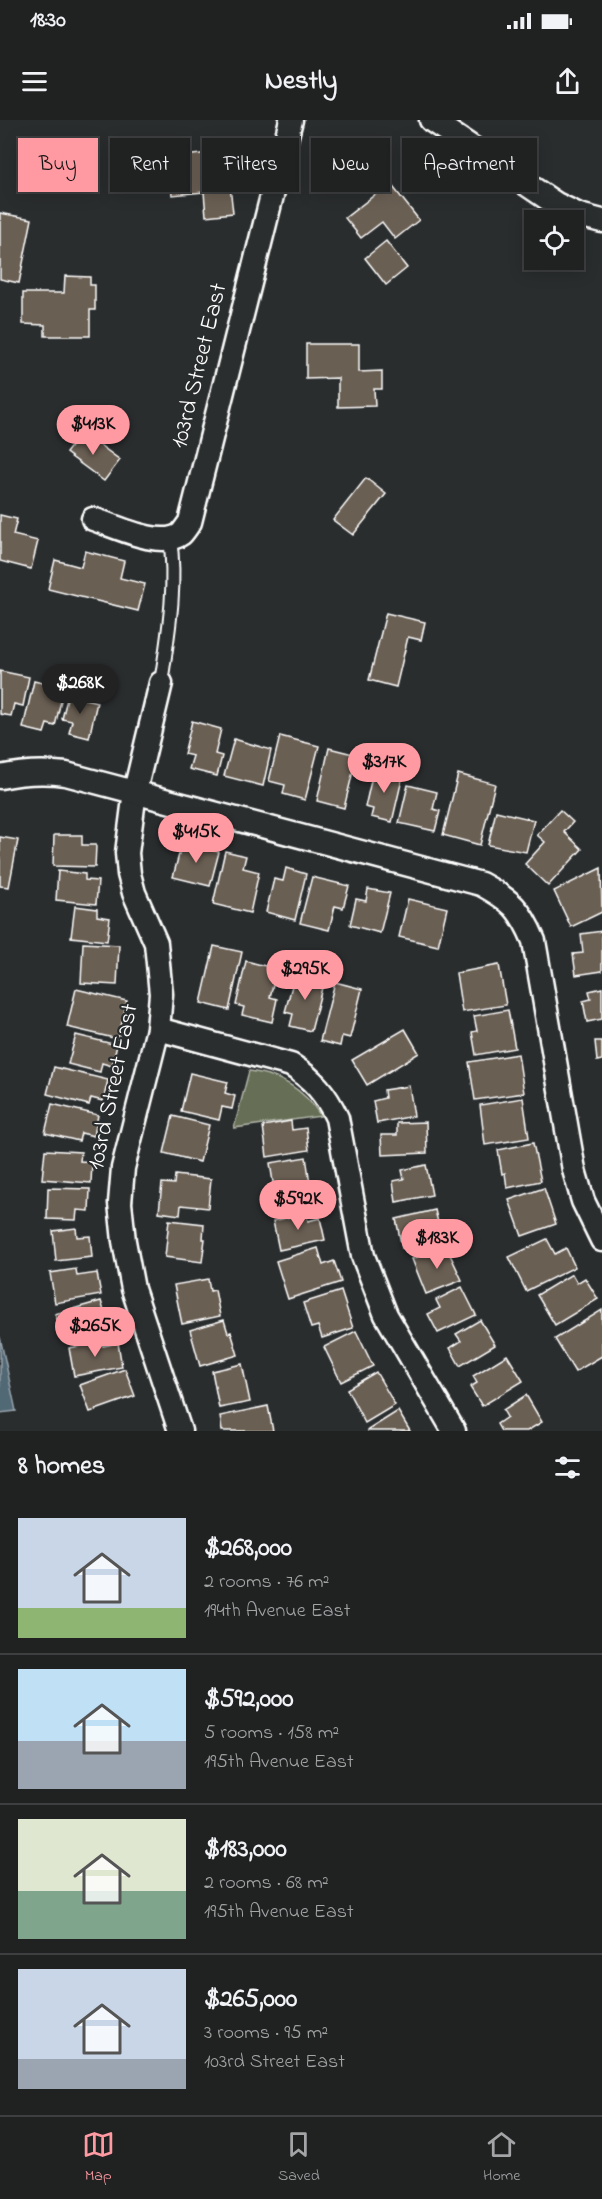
<!DOCTYPE html>
<meta charset="utf-8">
<style>
:root{--surface:#202222;--page:#282a2a;--text:#f1f3f6;--muted:#a2a4a5;--line:#3d3f40;--accent:#ff9aa2}
body{margin:0;font-family:"Indie Flower",sans-serif;background:var(--page);color:var(--text);height:100vh;display:flex;flex-direction:column;font-size:22px;white-space:nowrap}
*{box-sizing:border-box;margin:0}
p{font-size:20px;color:var(--muted)}
.icon{flex:none;width:33px;height:33px;fill:none;stroke:currentColor;stroke-width:2;stroke-linecap:round;stroke-linejoin:round}
.map{position:relative;height:1311px;overflow:hidden}
.panel{display:flex;flex-direction:column;background:var(--surface);flex:1}
.panel>*{flex:none}
.guide{position:absolute;left:18px;top:18px;width:567px;height:54px;display:flex;gap:12px}
.fabs{position:absolute;left:524px;top:90px;display:grid;gap:12px}
.fabs a{display:grid;place-items:center;width:60px;height:60px;border-radius:0px;background:var(--surface);box-shadow:0 3px 15px #0003,0 0 0 2px var(--line);font-size:30px}
.price{position:absolute;translate:-50% -51px;padding:0 14px;border-radius:21px;background:var(--accent);color:#111;font-size:20px;line-height:39px;filter:drop-shadow(0 2px 3px #0008)}
.price::after{content:'';position:absolute;left:50%;top:36px;width:18px;height:14px;margin-left:-9px;background:inherit;clip-path:polygon(0 0,100% 0,50% 100%)}
.price.current{background:#222;color:#fff}
ul{padding:0;list-style:none}
li{display:flex;align-items:center;gap:18px;height:150px;padding:0 18px}
li+li{border-top:2px solid var(--line)}
li span{display:grid;place-items:center;flex:none;width:168px;height:120px;border-radius:0px;color:#555}
li>.icon{margin-inline-start:auto}
span .icon{width:72px;height:72px;fill:#fffc;stroke-width:1}
li b{font-size:26px}
h2{display:flex;justify-content:space-between;align-items:center;height:72px;padding:0 18px;font-size:26px}
.pill{padding:0 21px;border-radius:0px;background:var(--surface);box-shadow:0 3px 15px #0003,0 0 0 2px var(--line);font-size:21px;line-height:54px}
.pill.current{background:var(--accent);color:#111}
.status{display:flex;justify-content:space-between;align-items:center;height:42px;padding:0 30px;background:var(--surface);direction:ltr}
.status svg{height:16px;fill:currentColor}
header{display:flex;justify-content:space-between;align-items:center;height:78px;padding:0 18px;background:var(--surface);font-size:27px;font-weight:700}
.dock{display:flex;justify-content:space-around;align-items:center;height:84px;border-top:2px solid var(--line);background:var(--surface);font-size:16px;color:var(--muted)}
.dock a{display:grid;justify-items:center;gap:3px}
.dock .current{color:var(--accent)}
.map>svg:first-child{display:block}
.green{fill:#666e54;stroke:#b2b6aa;stroke-width:1.5}
.water{fill:#516775;stroke:#97a4ac;stroke-width:1.5}
.building{fill:#6b5e52;stroke:#fff;stroke-width:1.5}
.lines{fill:none;stroke-linecap:round;stroke-linejoin:round}
.service-casing{stroke:#fff;stroke-width:16}
.minor-casing{stroke:#fff;stroke-width:27}
.service{stroke:#2a2d2e;stroke-width:12}
.minor{stroke:#2a2d2e;stroke-width:22}
.labels{text-anchor:middle;dominant-baseline:central;stroke-width:4.5;stroke-linejoin:round;paint-order:stroke}
.street-label{font-size:24px;fill:#fff;stroke:#2a2d2e}
</style>
<div class="status"><b>18:30</b><svg viewBox="0 0 49 12"><path d="M0 12V9h3v3zM5 12V6h3v6zM10 12V3h3v9zM15 12V0h3v12zM26 1h20v11H26zM47 4h2v5h-2z"/></svg></div>
<header><svg class="icon" aria-label="menu" viewBox="0 0 24 24"><path d="M4 6h16M4 12h16M4 18h16"/></svg>Nestly<svg class="icon" aria-label="share" viewBox="0 0 24 24"><path d="M12 15V3M7 8l5-5 5 5M5 13v7h14v-7"/></svg></header>
<div class="map">
<svg width="602" height="1311" viewBox="0 0 602 1311">
<rect width="100%" height="100%" fill="#2a2d2e"/>
<filter id="ink" filterUnits="userSpaceOnUse"><feTurbulence type="fractalNoise" baseFrequency=".0167" numOctaves="2"/><feDisplacementMap in="SourceGraphic" scale="12" xChannelSelector="R" yChannelSelector="G"/><feConvolveMatrix kernelMatrix="1 2 1 2 8 2 1 2 1" color-interpolation-filters="sRGB"/></filter>
<g filter="url(#ink)">
<path class="green" d="M249 951C281 955 303 969 321 996L234 1008Z"/>
<polygon class="water" points="0,1217 16,1291 0,1293"/>
<g class="building">
<polygon points="226,31 233,93 206,96 204,72 172,75 168,38"/>
<polygon points="390,63 419,100 395,119 382,102 361,118 345,98"/>
<polygon points="0,93 32,99 19,163 0,159"/>
<polygon points="386,121 407,148 386,165 365,138"/>
<polygon points="65,156 90,157 90,165 95,165 95,190 90,190 90,216 45,216 45,205 23,204 23,173 64,173"/>
<polygon points="306,224 359,224 359,252 382,251 382,269 374,269 375,286 338,287 338,258 306,259"/>
<polygon points="82,312 120,340 104,361 66,333"/>
<polygon points="366,358 386,374 353,415 333,400"/>
<polygon points="0,395 17,399 13,415 38,421 31,449 0,441"/>
<polygon points="85,431 124,441 120,458 145,464 138,491 48,469 55,440 81,447"/>
<polygon points="386,493 425,502 421,520 408,517 396,567 369,560"/>
<polygon points="0,551 29,557 23,586 14,584 11,596 0,594"/>
<polygon points="34,561 64,568 55,606 47,604 44,613 23,608"/>
<polygon points="68,575 97,582 89,618 69,613 72,601 62,599"/>
<polygon points="192,601 221,609 215,634 222,636 217,656 189,649 193,636 184,634"/>
<polygon points="280,616 319,626 305,680 283,674 285,665 269,661"/>
<polygon points="234,619 271,630 263,666 224,656"/>
<polygon points="329,628 357,635 344,688 317,681"/>
<polygon points="374,648 403,655 392,702 371,697 373,689 365,687"/>
<polygon points="458,654 495,664 480,725 443,715"/>
<polygon points="408,665 437,672 433,689 440,691 435,711 399,703"/>
<polygon points="560,690 573,702 564,712 582,729 548,766 525,744 545,722 537,715"/>
<polygon points="496,691 534,700 526,732 488,725"/>
<polygon points="54,715 82,715 82,725 96,725 95,747 53,746"/>
<polygon points="0,717 18,720 9,767 0,766"/>
<polygon points="182,723 219,732 210,766 173,757"/>
<polygon points="225,731 246,736 243,748 259,752 250,793 213,784"/>
<polygon points="286,748 306,754 295,800 266,792 274,759 283,761"/>
<polygon points="601,748 602,792 571,807 554,771"/>
<polygon points="58,751 85,754 85,760 98,761 96,784 56,780"/>
<polygon points="312,757 349,766 343,788 335,786 329,810 300,803"/>
<polygon points="368,769 390,773 380,813 350,805 356,779 366,781"/>
<polygon points="408,779 447,788 438,826 399,817"/>
<polygon points="75,786 97,789 97,796 110,798 107,821 71,817"/>
<polygon points="602,811 602,851 576,855 573,834 583,833 581,814"/>
<polygon points="83,823 119,825 117,865 81,863"/>
<polygon points="214,826 242,832 229,890 201,883"/>
<polygon points="246,841 277,849 270,877 277,879 272,902 242,895 244,887 236,885"/>
<polygon points="499,845 506,885 462,892 456,853"/>
<polygon points="308,851 322,854 319,863 323,864 311,911 290,906 293,894 285,892 294,858 305,860"/>
<polygon points="335,862 362,869 350,918 342,916 340,926 320,921"/>
<polygon points="602,868 602,899 587,902 583,881 591,879 589,871"/>
<polygon points="76,869 127,881 118,919 67,907"/>
<polygon points="508,890 515,928 476,935 472,912 477,911 474,896"/>
<polygon points="405,909 419,933 367,965 352,940"/>
<polygon points="76,915 117,925 112,946 102,943 100,952 68,944"/>
<polygon points="595,921 602,921 602,940 597,941"/>
<polygon points="518,934 524,973 475,980 469,942"/>
<polygon points="54,947 108,960 103,981 91,978 89,985 47,974"/>
<polygon points="190,953 228,962 225,973 235,976 232,989 222,987 219,1000 181,991"/>
<polygon points="409,966 414,996 377,1003 373,981 385,978 384,970"/>
<polygon points="523,978 529,1018 485,1025 480,985"/>
<polygon points="52,984 98,995 94,1016 81,1013 79,1021 45,1013"/>
<polygon points="173,996 209,1005 200,1042 164,1033"/>
<polygon points="291,1001 292,1010 306,1008 309,1030 267,1037 263,1006"/>
<polygon points="426,1002 427,1033 382,1035 381,1015 397,1015 397,1003"/>
<polygon points="533,1023 541,1061 507,1068 505,1053 502,1054 498,1030"/>
<polygon points="45,1030 81,1032 80,1041 92,1042 91,1063 42,1059"/>
<polygon points="306,1037 312,1076 279,1081 277,1067 274,1068 270,1043"/>
<polygon points="426,1045 432,1075 396,1082 393,1061 404,1059 402,1050"/>
<polygon points="175,1055 211,1059 208,1088 181,1085 180,1095 159,1092 162,1063 174,1064"/>
<polygon points="48,1068 90,1069 89,1091 77,1090 76,1100 47,1099"/>
<polygon points="544,1068 556,1104 522,1116 509,1080"/>
<polygon points="435,1090 442,1119 402,1128 396,1099"/>
<polygon points="306,1093 308,1101 320,1098 325,1120 279,1130 273,1101"/>
<polygon points="169,1100 204,1104 203,1119 205,1119 202,1142 165,1137"/>
<polygon points="76,1108 77,1117 90,1116 92,1137 56,1141 53,1111"/>
<polygon points="547,1119 555,1134 566,1128 575,1147 526,1171 509,1137"/>
<polygon points="446,1126 462,1160 426,1174 412,1139"/>
<polygon points="318,1128 323,1145 334,1141 341,1162 288,1179 276,1141"/>
<polygon points="76,1149 77,1156 97,1153 101,1175 55,1183 50,1153"/>
<polygon points="572,1154 577,1163 585,1158 598,1179 555,1205 537,1175"/>
<polygon points="208,1159 210,1171 215,1170 220,1196 182,1204 174,1165"/>
<polygon points="462,1167 476,1195 438,1213 428,1194 440,1188 436,1180"/>
<polygon points="341,1171 353,1208 322,1218 318,1206 311,1208 303,1183"/>
<polygon points="101,1181 107,1201 95,1204 97,1213 63,1222 55,1194"/>
<polygon points="602,1190 602,1236 575,1252 555,1219"/>
<polygon points="224,1200 228,1213 231,1212 238,1235 200,1246 190,1210"/>
<polygon points="480,1200 495,1225 460,1246 450,1228 461,1221 456,1214"/>
<polygon points="356,1211 373,1246 341,1262 324,1227"/>
<polygon points="102,1222 103,1226 118,1223 122,1247 74,1256 69,1228"/>
<polygon points="507,1235 523,1261 482,1286 470,1267 477,1263 473,1256"/>
<polygon points="242,1244 250,1282 219,1288 212,1251"/>
<polygon points="125,1249 135,1276 90,1292 80,1265"/>
<polygon points="376,1252 395,1285 365,1303 347,1269"/>
<polygon points="526,1275 542,1302 527,1311 501,1311 497,1304 507,1297 503,1290"/>
<polygon points="268,1286 273,1311 222,1311 220,1296"/>
<polygon points="398,1291 410,1311 368,1311 368,1310"/>
</g>
<g class="lines">
<defs>
<path id="service" d="M161 563C168 515 177 467 170 419"/>
<g id="minor">
<polyline points="431,0 556,84 579,95 602,101"/>
<path d="M93 399C115 406 161 429 181 414 184 411 187 406 190 402L291 0"/>
<polyline points="161,563 135,671 127,733 129,754 134,773 156,823 161,874 158,909 123,1048 120,1083 124,1121 133,1169 180,1311"/>
<path d="M0 657C23 652 43 651 66 654L481 764C512 781 520 788 534 821L574 1050 583 1081 602 1120"/>
<path d="M158 909 291 945C313 959 326 974 337 998L363 1136 386 1195 454 1311"/>
</g>
</defs>
<use href="#service" class="service-casing"/>
<use href="#minor" class="minor-casing"/>
<use href="#service" class="service"/>
<use href="#minor" class="minor"/>
</g>
</g>
<g class="labels">
<g class="street-label">
<text transform="translate(200 246) rotate(-76)">103rd Street East</text>
<text transform="translate(114 967) rotate(-78)">103rd Street East</text>
</g>
</g>
</svg>
<div class="fabs">
<a><svg class="icon" aria-label="locate" viewBox="0 0 24 24"><circle cx="12" cy="12" r="6"/><path d="M12 2v4M12 18v4M2 12h4M18 12h4"/></svg></a>
</div>
<b class="price" style="left:93px;top:336px">$413K</b>
<b class="price current" style="left:80px;top:595px">$268K</b>
<b class="price" style="left:384px;top:674px">$317K</b>
<b class="price" style="left:196px;top:744px">$415K</b>
<b class="price" style="left:305px;top:881px">$295K</b>
<b class="price" style="left:298px;top:1111px">$592K</b>
<b class="price" style="left:437px;top:1150px">$183K</b>
<b class="price" style="left:95px;top:1238px">$265K</b>
<div class="guide">
<a class="pill current">Buy</a>
<a class="pill">Rent</a>
<a class="pill">Filters</a>
<a class="pill">New</a>
<a class="pill">Apartment</a>
</div>
</div>
<section class="panel">
<h2>8 homes<svg class="icon" aria-label="filters" viewBox="0 0 24 24"><path d="M4 7h16M4 17h16"/><circle cx="9" cy="7" r="2"/><circle cx="15" cy="17" r="2"/></svg></h2>
<ul>
<li><span style="background:linear-gradient(#c9d6e8 75%,#8fb573 0)"><svg class="icon" aria-label="home" viewBox="0 0 24 24"><path d="M3 11l9-7 9 7M6 9v11h12V9"/></svg></span><div><b>$268,000</b><p>2 rooms · 76 m²</p><p>194th Avenue East</p></div></li>
<li><span style="background:linear-gradient(#bfe0f5 60%,#9aa5b1 0)"><svg class="icon" aria-label="home" viewBox="0 0 24 24"><path d="M3 11l9-7 9 7M6 9v11h12V9"/></svg></span><div><b>$592,000</b><p>5 rooms · 158 m²</p><p>195th Avenue East</p></div></li>
<li><span style="background:linear-gradient(#dfe7d0 60%,#7fa58c 0)"><svg class="icon" aria-label="home" viewBox="0 0 24 24"><path d="M3 11l9-7 9 7M6 9v11h12V9"/></svg></span><div><b>$183,000</b><p>2 rooms · 68 m²</p><p>195th Avenue East</p></div></li>
<li><span style="background:linear-gradient(#c9d6e8 75%,#9aa5b1 0)"><svg class="icon" aria-label="home" viewBox="0 0 24 24"><path d="M3 11l9-7 9 7M6 9v11h12V9"/></svg></span><div><b>$265,000</b><p>3 rooms · 95 m²</p><p>103rd Street East</p></div></li>
</ul>
</section>
<nav class="dock">
<a class="current"><svg class="icon" aria-label="map" viewBox="0 0 24 24"><path d="M3 6l6-2 6 2 6-2v14l-6 2-6-2-6 2zM9 4v14M15 6v14"/></svg>Map</a>
<a><svg class="icon" aria-label="saved" viewBox="0 0 24 24"><path d="M7 4h10v16l-5-4-5 4z"/></svg>Saved</a>
<a><svg class="icon" aria-label="home" viewBox="0 0 24 24"><path d="M3 11l9-7 9 7M6 9v11h12V9"/></svg>Home</a>
</nav>
